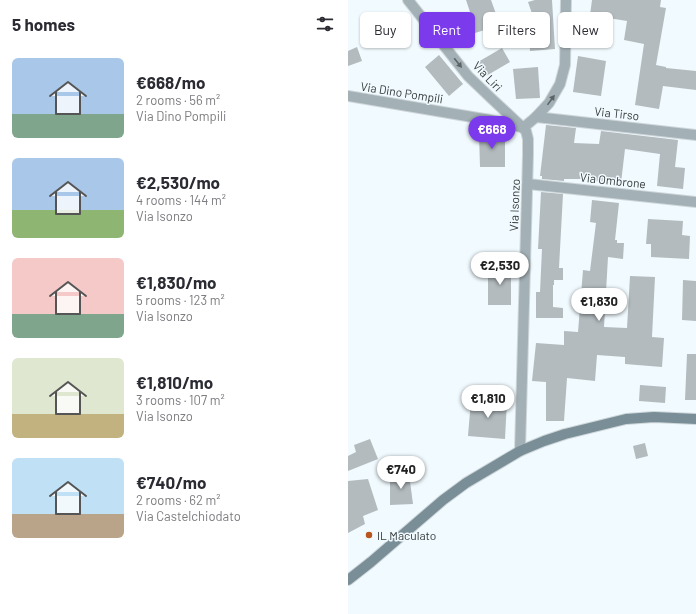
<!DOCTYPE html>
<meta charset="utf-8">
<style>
:root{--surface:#fff;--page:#f7f7f7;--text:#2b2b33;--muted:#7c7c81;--accent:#7c3aed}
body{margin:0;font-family:Barlow,sans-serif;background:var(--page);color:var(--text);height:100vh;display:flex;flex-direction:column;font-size:15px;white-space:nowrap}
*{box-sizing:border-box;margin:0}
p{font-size:13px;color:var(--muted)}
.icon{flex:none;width:22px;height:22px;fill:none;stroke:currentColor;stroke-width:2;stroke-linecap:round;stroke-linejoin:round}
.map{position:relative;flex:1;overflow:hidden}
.drawer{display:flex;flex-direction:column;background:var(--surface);width:348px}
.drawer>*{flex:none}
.hud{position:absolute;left:12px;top:12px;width:276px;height:36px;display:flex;gap:8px}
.price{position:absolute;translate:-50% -34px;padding:0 9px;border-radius:14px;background:#fff;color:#222;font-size:13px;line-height:26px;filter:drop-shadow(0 1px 2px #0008)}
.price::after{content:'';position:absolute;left:50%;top:24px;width:12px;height:9px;margin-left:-6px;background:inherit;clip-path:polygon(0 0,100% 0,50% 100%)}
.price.on{background:var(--accent);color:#fff}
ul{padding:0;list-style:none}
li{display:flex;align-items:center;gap:12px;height:100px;padding:0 12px}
li span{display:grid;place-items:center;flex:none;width:112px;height:80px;border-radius:6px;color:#555}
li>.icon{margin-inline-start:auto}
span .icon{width:48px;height:48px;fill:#fffc;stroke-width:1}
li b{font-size:17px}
h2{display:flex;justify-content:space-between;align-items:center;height:48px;padding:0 12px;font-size:17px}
.chip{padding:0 14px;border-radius:6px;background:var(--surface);box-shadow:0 1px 3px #0004;font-size:14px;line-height:36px}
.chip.on{background:var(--accent);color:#fff}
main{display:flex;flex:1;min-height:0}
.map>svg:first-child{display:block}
.building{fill:#b3bbbf}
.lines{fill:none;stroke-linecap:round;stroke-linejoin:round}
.street-casing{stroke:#cfd7db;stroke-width:12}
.secondary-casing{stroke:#cfd7db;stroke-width:12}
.street{stroke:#a3b1b7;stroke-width:10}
.secondary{stroke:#798e97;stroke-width:10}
.oneway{fill:#5c6466}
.poi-dot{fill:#b8551e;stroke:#f1fafe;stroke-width:1.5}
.labels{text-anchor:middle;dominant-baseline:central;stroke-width:3;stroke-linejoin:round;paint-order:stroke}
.street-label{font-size:12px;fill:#363a3b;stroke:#f1fafe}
.poi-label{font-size:12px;fill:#363a3b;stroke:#f1fafe;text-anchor:start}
</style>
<main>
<section class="drawer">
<h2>5 homes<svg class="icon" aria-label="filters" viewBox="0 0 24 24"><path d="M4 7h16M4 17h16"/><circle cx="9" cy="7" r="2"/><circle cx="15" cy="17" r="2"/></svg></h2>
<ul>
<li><span style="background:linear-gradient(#a9c7e8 70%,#7fa58c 0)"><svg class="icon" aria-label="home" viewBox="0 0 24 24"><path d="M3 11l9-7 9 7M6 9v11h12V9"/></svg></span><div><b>€668/mo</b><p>2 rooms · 56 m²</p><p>Via Dino Pompili</p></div></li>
<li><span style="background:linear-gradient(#a9c7e8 65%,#8fb573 0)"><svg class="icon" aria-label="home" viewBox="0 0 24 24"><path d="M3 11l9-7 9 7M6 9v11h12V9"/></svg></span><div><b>€2,530/mo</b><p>4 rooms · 144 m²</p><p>Via Isonzo</p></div></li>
<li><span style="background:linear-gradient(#f6c9c9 70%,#7fa58c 0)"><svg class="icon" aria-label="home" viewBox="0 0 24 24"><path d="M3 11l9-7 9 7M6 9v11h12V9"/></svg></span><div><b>€1,830/mo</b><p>5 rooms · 123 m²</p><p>Via Isonzo</p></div></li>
<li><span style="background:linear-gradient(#dfe7d0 70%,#c2b280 0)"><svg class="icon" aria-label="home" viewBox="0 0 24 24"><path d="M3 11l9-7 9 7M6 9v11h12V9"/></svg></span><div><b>€1,810/mo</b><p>3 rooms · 107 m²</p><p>Via Isonzo</p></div></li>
<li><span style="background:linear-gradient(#bfe0f5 70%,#b9a48a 0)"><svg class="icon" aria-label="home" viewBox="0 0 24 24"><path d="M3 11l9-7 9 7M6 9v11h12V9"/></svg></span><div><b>€740/mo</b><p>2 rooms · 62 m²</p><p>Via Castelchiodato</p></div></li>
</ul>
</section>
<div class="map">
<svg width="348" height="614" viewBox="0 0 348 614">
<rect width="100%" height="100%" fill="#f1fafe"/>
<g class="building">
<polygon points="118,0 143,0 152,25 124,34 120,22 125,21"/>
<polygon points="187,0 204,0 207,49 182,51 181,26 188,25 180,2"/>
<polygon points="244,0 313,0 312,7 318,8 308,65 318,67 318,68 348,71 348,90 315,86 311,109 287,105 296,44 276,40 279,21 242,15"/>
<polygon points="9,47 14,61 0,66 0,51"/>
<polygon points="154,48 162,62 138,76 130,62"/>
<polygon points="91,55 115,84 101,96 77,67"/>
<polygon points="230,56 258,61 253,96 225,92"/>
<polygon points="190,67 192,98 168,99 165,69"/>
<polygon points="198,125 228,128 226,143 251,144 253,131 330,140 327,167 337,168 335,189 309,186 312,154 277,149 273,183 246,181 246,179 216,179 216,181 194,179 194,176 192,176"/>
<polygon points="131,134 157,134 157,167 132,167"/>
<polygon points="193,192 215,194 211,268 215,268 215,280 206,280 206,285 205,285 205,307 215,308 215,318 188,318 188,292 192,292 194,249 190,249"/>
<polygon points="244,200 271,203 267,240 269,240 269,243 276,243 275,259 260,257 256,327 279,328 282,276 307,277 304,337 316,338 314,367 277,364 277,357 249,355 247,381 219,378 216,421 198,421 198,382 184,381 188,343 216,345 216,331 230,332 235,270 242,271 248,223 242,222"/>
<polygon points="300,219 335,221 334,235 342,236 341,259 303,257 303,244 298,244"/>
<rect x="140" y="266" width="23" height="39"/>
<polygon points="335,280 348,281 348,321 334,320"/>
<polygon points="339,354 348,354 348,400 337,400"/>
<polygon points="292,385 318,387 317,403 291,401"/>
<polygon points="123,400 159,401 157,439 120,436"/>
<polygon points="22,439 30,459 0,471 0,456 8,452 6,445"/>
<polygon points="297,443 300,456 288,459 285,446"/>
<polygon points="61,474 65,504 42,505 42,476"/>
<polygon points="20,479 30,510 15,516 17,524 0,533 0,481"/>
</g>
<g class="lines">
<defs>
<g id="street">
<polyline points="60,0 120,76 144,99 175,128 178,131 180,139 180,155 172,451"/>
<polyline points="0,96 142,120 173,127"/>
<polyline points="188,117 348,135"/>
<polyline points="175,128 188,117 201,103 212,84 217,65 218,0"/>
<polyline points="180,184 348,202"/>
</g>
<polyline id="secondary" points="0,580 23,562 95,500 118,483 172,451 196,441 217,434 278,419 306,417 348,419"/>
</defs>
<use href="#street" class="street-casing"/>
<use href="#secondary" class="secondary-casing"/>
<use href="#street" class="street"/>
<use href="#secondary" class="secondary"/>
</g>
<defs><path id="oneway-solid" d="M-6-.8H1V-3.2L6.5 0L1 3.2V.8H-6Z"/></defs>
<g class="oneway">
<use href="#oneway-solid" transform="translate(110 63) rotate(51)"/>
<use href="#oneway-solid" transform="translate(203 100) rotate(-54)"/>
</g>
<circle class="poi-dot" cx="21" cy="535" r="4"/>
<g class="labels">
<g class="street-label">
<text transform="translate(140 76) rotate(46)">Via Liri</text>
<text transform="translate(54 92) rotate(9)">Via Dino Pompili</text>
<text transform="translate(269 113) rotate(6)">Via Tirso</text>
<text transform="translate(265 180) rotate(6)">Via Ombrone</text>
<text transform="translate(166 205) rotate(-88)">Via Isonzo</text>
</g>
<g class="poi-label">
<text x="29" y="535">IL Maculato</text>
</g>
</g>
</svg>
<b class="price on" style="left:144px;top:150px">€668</b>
<b class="price" style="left:152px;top:286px">€2,530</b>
<b class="price" style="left:251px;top:322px">€1,830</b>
<b class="price" style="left:140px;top:419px">€1,810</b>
<b class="price" style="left:53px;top:490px">€740</b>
<div class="hud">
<a class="chip">Buy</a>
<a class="chip on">Rent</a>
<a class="chip">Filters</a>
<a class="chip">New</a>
</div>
</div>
</main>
